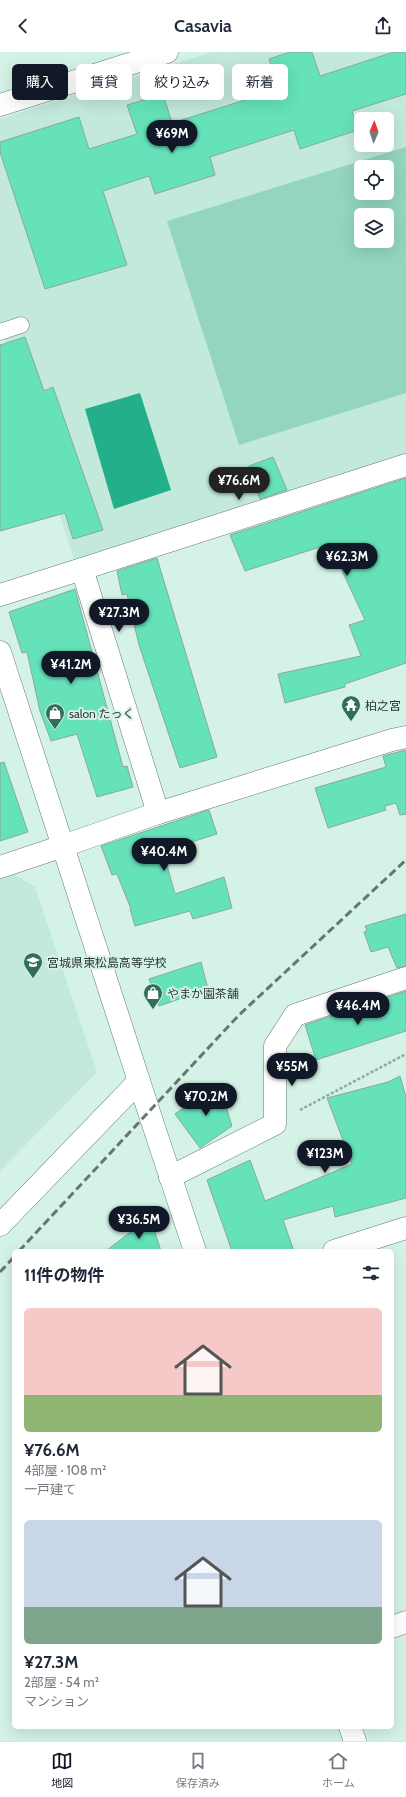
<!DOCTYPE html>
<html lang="ja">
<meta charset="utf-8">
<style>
:root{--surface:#fff;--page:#f6f6f7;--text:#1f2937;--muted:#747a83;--line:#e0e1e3;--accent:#111827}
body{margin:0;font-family:Cabin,"Noto Sans JP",sans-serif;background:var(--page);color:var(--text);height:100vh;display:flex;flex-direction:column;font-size:15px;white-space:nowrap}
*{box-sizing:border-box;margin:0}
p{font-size:13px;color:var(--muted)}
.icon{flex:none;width:22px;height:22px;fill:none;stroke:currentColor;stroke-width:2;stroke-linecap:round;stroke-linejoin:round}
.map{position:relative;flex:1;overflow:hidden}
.side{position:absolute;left:12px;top:1197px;width:382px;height:480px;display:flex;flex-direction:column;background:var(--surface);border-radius:6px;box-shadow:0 4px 16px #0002}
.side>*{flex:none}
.top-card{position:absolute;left:12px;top:12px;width:382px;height:36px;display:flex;gap:8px}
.needle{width:26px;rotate:2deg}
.fabs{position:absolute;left:354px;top:60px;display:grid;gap:8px}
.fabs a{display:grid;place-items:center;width:40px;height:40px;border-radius:6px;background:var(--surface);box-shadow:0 4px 16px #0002;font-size:20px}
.price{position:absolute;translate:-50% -34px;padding:0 9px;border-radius:14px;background:var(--accent);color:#fff;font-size:13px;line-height:26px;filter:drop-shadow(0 1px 2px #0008)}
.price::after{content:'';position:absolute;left:50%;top:24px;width:12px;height:9px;margin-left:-6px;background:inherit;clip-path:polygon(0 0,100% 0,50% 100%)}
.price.selected{background:#222;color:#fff}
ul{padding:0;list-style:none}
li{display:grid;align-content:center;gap:8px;height:212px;padding:0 12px}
li span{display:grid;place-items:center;height:124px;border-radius:6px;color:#555}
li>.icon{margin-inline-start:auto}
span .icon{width:72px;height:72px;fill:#fffc;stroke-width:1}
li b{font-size:17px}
h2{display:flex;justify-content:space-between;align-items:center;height:48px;padding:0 12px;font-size:17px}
.pill{padding:0 14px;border-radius:6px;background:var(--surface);box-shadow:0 4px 16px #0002;font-size:14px;line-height:36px}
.pill.selected{background:var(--accent);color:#fff}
header{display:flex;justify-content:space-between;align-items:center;height:52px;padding:0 12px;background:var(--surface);font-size:18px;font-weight:600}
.tabs{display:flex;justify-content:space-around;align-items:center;height:56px;border-top:1px solid var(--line);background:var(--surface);font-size:11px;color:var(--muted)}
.tabs a{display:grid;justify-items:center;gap:2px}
.tabs .selected{color:var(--accent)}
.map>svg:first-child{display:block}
.built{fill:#c2e9da;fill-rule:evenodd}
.green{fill:#93d6bd;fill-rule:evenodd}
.water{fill:#22af89}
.building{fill:#65e2ba;stroke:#8ba89c}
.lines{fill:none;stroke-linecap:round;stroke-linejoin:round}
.service-casing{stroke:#627d72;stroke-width:17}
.minor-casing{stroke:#627d72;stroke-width:23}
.tertiary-casing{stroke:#627d72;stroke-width:23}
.path{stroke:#90a79e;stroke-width:2.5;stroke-dasharray:3 2;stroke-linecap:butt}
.service{stroke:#fff;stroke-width:16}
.minor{stroke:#fff;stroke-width:22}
.tertiary{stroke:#fff;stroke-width:22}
.rail{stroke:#657770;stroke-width:3;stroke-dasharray:8 4;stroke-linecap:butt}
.labels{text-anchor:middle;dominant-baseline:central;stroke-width:4;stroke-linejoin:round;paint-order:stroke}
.poi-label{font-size:12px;fill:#2e3a35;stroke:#d4f2e6;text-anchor:start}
</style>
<header><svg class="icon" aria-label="back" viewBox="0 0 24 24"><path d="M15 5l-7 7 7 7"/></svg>Casavia<svg class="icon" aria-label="share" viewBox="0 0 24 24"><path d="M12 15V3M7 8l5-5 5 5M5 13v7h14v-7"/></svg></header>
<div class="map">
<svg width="406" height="1689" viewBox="0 0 406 1689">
<rect width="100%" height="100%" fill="#d4f2e6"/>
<g class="built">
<path d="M212 0H406V402L74 508 0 270V67ZM361 67H387V93H361ZM361 115H387V141H361ZM361 163H387V189H361Z"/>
<polygon points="12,821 35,835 97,1020 0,1119 0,825"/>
</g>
<path class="green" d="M406 95V341L239 393 167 169ZM361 115H387V141H361ZM361 163H387V189H361Z"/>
<polygon class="water" points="140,341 171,438 114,457 85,357"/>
<g class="building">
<polygon points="290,0 312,0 320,24 394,0 406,0 406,42 352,59 358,78 300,97 294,78 210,105 215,123 155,142 149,124 103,139 127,213 45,237 0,100 0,90 79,65 89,97 137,82 127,53 163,42 172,71 264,42 262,34 276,30 269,7"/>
<polygon points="25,285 44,339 53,335 103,478 73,487 65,461 0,479 0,293"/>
<polygon points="273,405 287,438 260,447 249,414"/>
<polygon points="406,426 406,611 345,632 345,635 285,651 278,622 361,604 349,573 365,568 339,512 326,517 320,495 245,519 230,483"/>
<polygon points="157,506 217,705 180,716 139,593 127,542 122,543 117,519"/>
<polygon points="75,537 123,715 127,714 133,735 97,745 77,682 51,689 40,659 27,600 22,601 9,560"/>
<polygon points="406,698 406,762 400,763 396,751 385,754 386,758 328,776 315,736 386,715 383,704"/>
<polygon points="4,710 28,780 0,789 0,711"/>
<polygon points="209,758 217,782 163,799 175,842 224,825 232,856 193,867 190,859 135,874 130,857 131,857 117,822 112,823 101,794"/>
<polygon points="406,862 406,914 397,916 388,895 371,900 364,880 367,879 365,874"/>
<polygon points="201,910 208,937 159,954 149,927"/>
<polygon points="406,939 406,979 316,1008 305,973"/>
<polygon points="400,1024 406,1045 406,1146 335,1165 333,1154 283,1168 294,1199 232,1199 207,1128 250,1108 265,1149 352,1112 327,1046 388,1030"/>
<polygon points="219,1032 232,1074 200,1096 175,1062"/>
<polygon points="150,1165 161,1199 106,1199"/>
</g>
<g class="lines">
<defs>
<polyline id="service" points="0,280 21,273"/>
<g id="minor">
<polyline points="0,53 167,0"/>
<polyline points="82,517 406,413"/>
<polyline points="0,543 82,517 158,761"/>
<polyline points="63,794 158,761 392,688 406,685"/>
<polyline points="170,1125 275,1072 275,994 295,963 406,926"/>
<polyline points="334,1199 406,1176"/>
<polyline points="392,1575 406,1570"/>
</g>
<g id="tertiary">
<polyline points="0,600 149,1060 195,1199"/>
<polyline points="0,815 63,794"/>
<polyline points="0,1173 139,1029"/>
<polyline points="350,1675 355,1689"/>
</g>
</defs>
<use href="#service" class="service-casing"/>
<use href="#minor" class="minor-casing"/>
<use href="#tertiary" class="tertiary-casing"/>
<polyline class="path" points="300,1058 406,1002"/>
<use href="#service" class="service"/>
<use href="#minor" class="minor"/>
<use href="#tertiary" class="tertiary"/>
<g class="rail">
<polyline points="19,1199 239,963 406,808"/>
<polyline points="0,1220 14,1205"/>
</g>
</g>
<defs>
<symbol id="temple-pin" viewBox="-11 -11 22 30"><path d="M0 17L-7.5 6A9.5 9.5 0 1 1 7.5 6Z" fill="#316e5a" stroke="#d4f2e6"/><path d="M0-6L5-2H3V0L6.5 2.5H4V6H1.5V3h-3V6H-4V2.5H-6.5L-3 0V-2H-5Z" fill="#fff"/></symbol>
<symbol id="shop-pin" viewBox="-11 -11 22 30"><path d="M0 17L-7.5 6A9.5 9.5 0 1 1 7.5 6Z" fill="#316e5a" stroke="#d4f2e6"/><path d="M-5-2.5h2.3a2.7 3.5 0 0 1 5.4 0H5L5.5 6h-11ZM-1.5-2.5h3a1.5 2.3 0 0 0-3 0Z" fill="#fff"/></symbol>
<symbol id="school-pin" viewBox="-11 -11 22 30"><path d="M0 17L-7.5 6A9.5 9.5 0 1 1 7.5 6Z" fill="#316e5a" stroke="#d4f2e6"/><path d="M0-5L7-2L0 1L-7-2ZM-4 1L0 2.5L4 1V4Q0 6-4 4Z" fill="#fff"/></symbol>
</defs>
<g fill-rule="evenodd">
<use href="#temple-pin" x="340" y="642" width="22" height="30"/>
<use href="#shop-pin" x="44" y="650" width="22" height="30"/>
<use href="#school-pin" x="22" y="899" width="22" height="30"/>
<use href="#shop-pin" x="142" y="930" width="22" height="30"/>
</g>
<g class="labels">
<g class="poi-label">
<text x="365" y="653">柏之宮</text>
<text x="69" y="661">salon たっく</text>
<text x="47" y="910">宮城県東松島高等学校</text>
<text x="167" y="941">やまか園茶舗</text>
</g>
</g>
</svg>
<div class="fabs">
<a><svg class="needle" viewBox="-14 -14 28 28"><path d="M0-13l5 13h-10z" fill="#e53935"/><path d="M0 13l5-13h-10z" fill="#747a83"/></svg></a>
<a><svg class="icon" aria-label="locate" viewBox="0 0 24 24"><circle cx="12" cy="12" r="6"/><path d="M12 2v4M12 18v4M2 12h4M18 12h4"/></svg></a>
<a><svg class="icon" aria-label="layers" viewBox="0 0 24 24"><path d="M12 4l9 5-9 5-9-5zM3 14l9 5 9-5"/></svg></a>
</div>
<b class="price" style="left:172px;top:102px">¥69M</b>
<b class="price selected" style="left:239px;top:449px">¥76.6M</b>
<b class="price" style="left:347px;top:525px">¥62.3M</b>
<b class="price" style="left:119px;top:581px">¥27.3M</b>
<b class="price" style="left:71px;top:633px">¥41.2M</b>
<b class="price" style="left:164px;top:820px">¥40.4M</b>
<b class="price" style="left:358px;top:974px">¥46.4M</b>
<b class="price" style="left:292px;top:1035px">¥55M</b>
<b class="price" style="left:206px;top:1065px">¥70.2M</b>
<b class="price" style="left:325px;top:1122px">¥123M</b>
<b class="price" style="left:139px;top:1188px">¥36.5M</b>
<div class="top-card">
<a class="pill selected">購入</a>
<a class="pill">賃貸</a>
<a class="pill">絞り込み</a>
<a class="pill">新着</a>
</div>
<section class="side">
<h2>11件の物件<svg class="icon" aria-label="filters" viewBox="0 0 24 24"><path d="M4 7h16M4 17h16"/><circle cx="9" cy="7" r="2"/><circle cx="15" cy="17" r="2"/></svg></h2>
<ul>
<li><span style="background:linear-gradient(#f6c9c9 70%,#8fb573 0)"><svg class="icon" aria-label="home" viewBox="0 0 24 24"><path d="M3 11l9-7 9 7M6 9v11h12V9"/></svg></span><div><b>¥76.6M</b><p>4部屋 · 108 m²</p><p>一戸建て</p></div></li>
<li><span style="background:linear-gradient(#c9d6e8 70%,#7fa58c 0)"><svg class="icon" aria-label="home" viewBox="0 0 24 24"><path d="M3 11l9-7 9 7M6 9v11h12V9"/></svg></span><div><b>¥27.3M</b><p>2部屋 · 54 m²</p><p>マンション</p></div></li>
</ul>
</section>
</div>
<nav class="tabs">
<a class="selected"><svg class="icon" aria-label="map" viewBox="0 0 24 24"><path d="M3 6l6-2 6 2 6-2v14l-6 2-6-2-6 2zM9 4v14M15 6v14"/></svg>地図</a>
<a><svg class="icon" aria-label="saved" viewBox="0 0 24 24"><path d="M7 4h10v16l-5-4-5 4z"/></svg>保存済み</a>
<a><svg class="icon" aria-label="home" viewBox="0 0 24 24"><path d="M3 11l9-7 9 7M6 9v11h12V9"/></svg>ホーム</a>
</nav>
